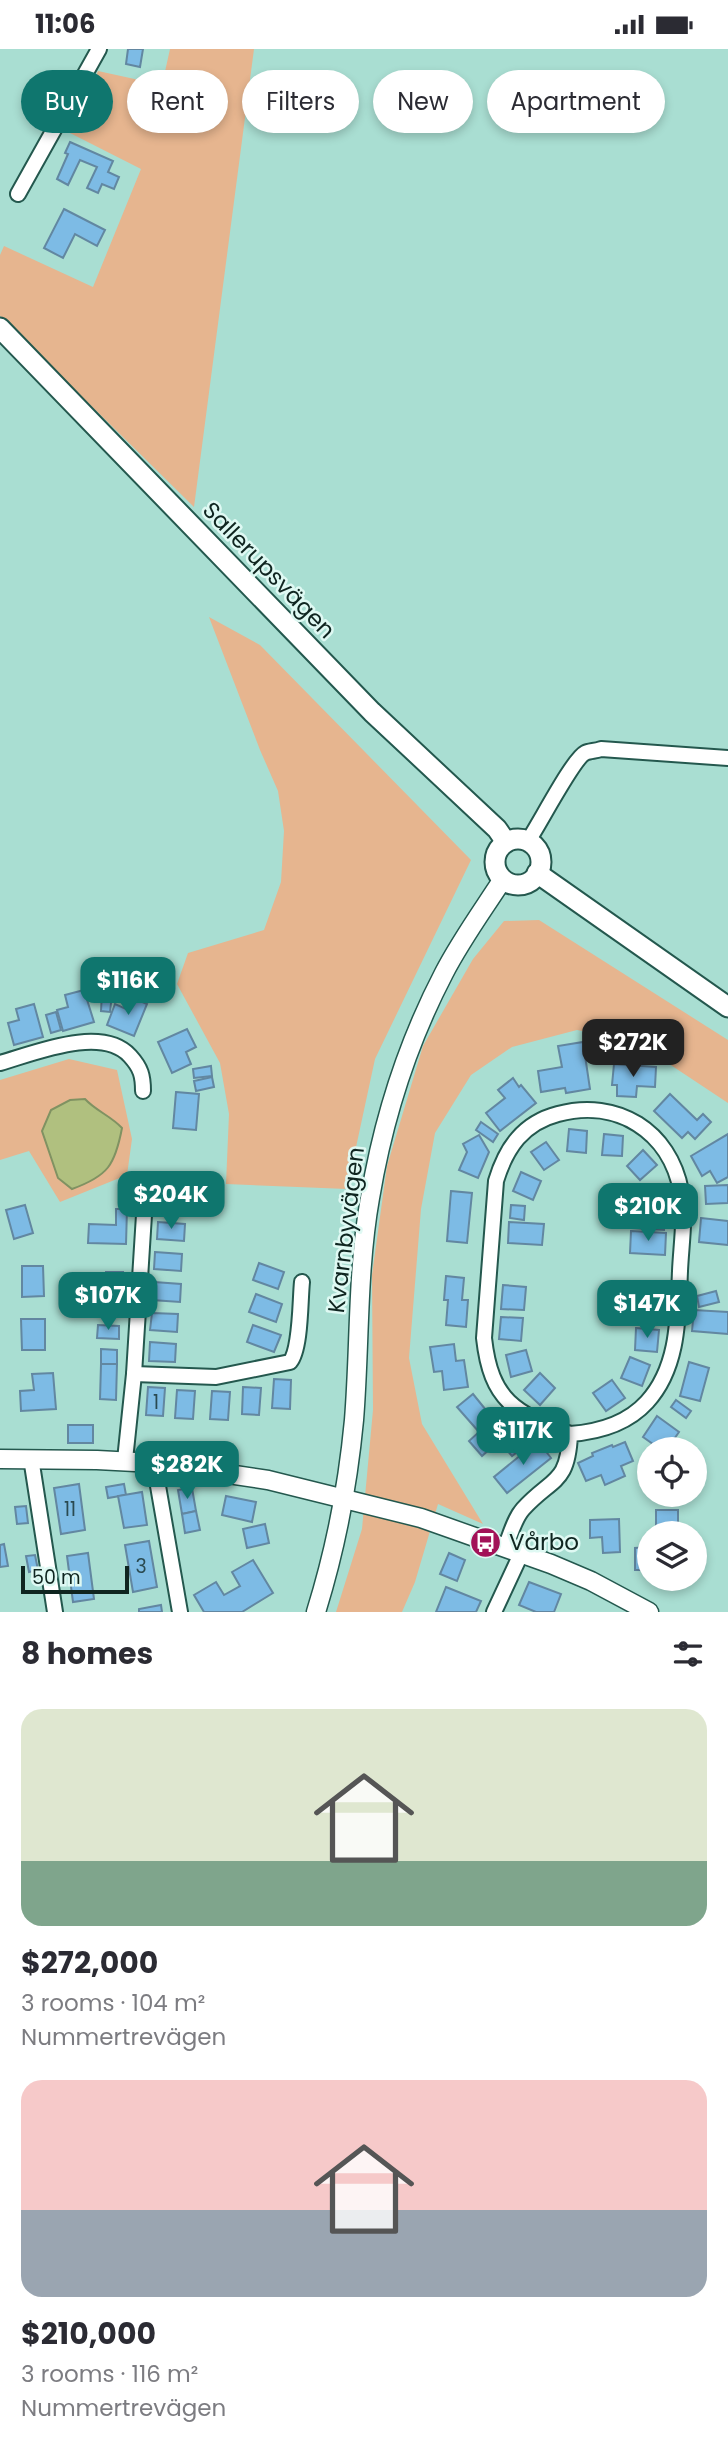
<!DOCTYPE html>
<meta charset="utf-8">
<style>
:root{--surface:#fff;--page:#f2f2f3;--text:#2b2b33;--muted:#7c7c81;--accent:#0f766e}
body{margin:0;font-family:Poppins,sans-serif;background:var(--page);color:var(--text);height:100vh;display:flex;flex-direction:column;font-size:26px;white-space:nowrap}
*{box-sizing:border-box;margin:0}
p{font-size:23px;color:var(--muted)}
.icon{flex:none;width:38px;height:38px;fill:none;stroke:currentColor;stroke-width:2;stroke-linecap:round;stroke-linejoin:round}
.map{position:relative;height:1563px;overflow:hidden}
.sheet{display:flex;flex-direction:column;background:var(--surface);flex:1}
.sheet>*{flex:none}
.guide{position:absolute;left:21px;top:21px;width:686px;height:63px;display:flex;gap:14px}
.buttons{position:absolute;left:637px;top:1388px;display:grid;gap:14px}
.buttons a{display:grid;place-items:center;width:70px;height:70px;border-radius:50%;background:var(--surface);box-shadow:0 4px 10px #0003;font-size:35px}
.scale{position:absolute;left:21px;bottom:18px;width:108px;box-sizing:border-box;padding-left:7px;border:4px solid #0f2520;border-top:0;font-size:19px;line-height:24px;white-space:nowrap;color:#0f2520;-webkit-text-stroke:5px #dff9f3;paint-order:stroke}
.price{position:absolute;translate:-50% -60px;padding:0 16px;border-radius:14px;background:var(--accent);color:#fff;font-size:23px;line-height:46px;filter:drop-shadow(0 2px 4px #0008)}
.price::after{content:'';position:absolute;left:50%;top:42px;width:21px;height:16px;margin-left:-10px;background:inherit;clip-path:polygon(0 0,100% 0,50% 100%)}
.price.selected{background:#222;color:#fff}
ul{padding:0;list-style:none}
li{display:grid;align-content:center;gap:14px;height:371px;padding:0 21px}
li span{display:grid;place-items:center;height:217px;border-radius:21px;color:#555}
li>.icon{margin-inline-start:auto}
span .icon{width:126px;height:126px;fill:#fffc;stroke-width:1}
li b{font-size:30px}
h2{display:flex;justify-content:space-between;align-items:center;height:84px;padding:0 21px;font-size:30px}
.pill{padding:0 24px;border-radius:32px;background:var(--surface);box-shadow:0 4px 10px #0003;font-size:24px;line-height:63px}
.pill.selected{background:var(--accent);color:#fff}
.status{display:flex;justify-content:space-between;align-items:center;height:49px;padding:0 35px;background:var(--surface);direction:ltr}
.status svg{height:19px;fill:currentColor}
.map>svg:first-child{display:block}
.green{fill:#e6b58f}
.water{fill:#b0c07f;stroke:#809262;stroke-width:2}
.building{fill:#7dbbe5;stroke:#6287a1;stroke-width:2}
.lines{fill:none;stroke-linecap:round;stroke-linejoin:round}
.minor-casing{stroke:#24584e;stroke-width:18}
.tertiary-casing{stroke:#24584e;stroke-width:21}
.secondary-casing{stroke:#24584e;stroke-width:23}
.minor{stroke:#fff;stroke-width:14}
.tertiary{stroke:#fff;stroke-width:18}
.secondary{stroke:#fff;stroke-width:19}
.labels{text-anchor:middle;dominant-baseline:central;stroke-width:5;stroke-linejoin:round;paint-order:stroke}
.number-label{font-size:19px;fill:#2a4a51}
.street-label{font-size:23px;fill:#0f2520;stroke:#dff9f3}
.poi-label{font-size:23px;fill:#0f2520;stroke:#dff9f3;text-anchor:start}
</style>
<div class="status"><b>11:06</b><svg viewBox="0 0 49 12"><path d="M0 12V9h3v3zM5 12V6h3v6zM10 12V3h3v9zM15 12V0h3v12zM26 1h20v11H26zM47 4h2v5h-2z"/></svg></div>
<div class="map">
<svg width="728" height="1563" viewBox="0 0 728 1563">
<rect width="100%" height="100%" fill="#a9ded2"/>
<g class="green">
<polygon points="170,0 254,0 194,458 0,267 0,206 4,197 93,238 141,120 70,84 98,22 162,36"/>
<polygon points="209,568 260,596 471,811 375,1010 347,1140 226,1135 229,1065 220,1014 177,935 188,904 264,881 281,833 284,782 278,742 260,701"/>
<polygon points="539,871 728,991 728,1054 636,993 577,981 512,998 471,1026 435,1084 421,1160 409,1309 422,1375 483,1475 438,1455 415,1533 402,1563 336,1563 362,1480 373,1361 372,1226 387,1117 423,997 473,910 504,872"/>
<polygon points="69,1010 117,1021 132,1090 127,1126 60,1153 29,1102 0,1111 0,1031"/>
</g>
<path class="water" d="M85 1050C96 1062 111 1067 122 1079 115 1116 108 1127 72 1140L58 1129 42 1082 51 1061 70 1051Z"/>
<g class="building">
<polygon points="128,0 143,0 140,18 126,15"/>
<polygon points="70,93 113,112 108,123 119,128 114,140 102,135 98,144 87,139 97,118 80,111 68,136 57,130 68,105 65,104"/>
<polygon points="64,160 105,181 97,197 75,185 63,209 44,199"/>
<polygon points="84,941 94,973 63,982 57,961 68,958 65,946"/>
<polygon points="102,944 112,945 110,963 101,962"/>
<polygon points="131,948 147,955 134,987 107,976 115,955 126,960"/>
<polygon points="34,955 43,988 14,996 8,974 19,971 16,960"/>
<polygon points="56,963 61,981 51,984 46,966"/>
<polygon points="187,980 196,998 186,1003 191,1015 172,1024 158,993"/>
<polygon points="583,993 590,1040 566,1044 565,1039 541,1043 538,1022 562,1018 558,997"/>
<polygon points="614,1015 656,1018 655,1038 637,1037 636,1048 617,1047 617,1036 612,1036"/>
<polygon points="211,1017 212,1027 194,1029 193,1020"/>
<polygon points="212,1028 214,1038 196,1042 194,1032"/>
<polygon points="513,1029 519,1038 521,1036 536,1054 500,1082 486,1064 505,1049 498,1041"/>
<polygon points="176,1043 199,1045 196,1081 173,1079"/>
<polygon points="670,1045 697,1071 703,1065 711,1073 695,1090 688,1083 682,1089 654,1062"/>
<polygon points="481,1073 498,1085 493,1093 476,1081"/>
<polygon points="569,1080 587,1082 586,1104 567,1102"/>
<polygon points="604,1085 623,1087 622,1107 602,1106"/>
<polygon points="728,1085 728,1128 717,1134 710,1122 702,1127 691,1107"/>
<polygon points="479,1086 489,1103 478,1129 459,1121 467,1103 463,1095"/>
<polygon points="546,1093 559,1111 544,1121 531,1103"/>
<polygon points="643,1101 657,1116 640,1131 627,1117"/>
<polygon points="521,1123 541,1132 533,1151 513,1142"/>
<polygon points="665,1136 670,1153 647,1159 642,1143"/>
<polygon points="728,1136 728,1154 706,1155 705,1137"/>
<polygon points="451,1142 472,1144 467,1194 447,1192"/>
<polygon points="25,1156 33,1184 14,1190 6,1161"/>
<polygon points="511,1156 525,1157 524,1171 510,1169"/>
<polygon points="116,1160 127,1160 126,1195 88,1194 89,1175 116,1176"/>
<polygon points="632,1165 665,1167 664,1181 631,1179"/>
<polygon points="701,1169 728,1172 728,1196 699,1193"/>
<polygon points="158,1173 185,1175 184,1192 157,1190"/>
<polygon points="509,1173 544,1175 542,1196 508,1194"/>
<polygon points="631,1182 666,1184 665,1206 630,1204"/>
<polygon points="155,1203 182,1205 181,1222 154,1220"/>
<polygon points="259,1214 284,1223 278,1240 253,1231"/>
<polygon points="22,1217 43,1217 44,1247 22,1248"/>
<polygon points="106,1223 123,1223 121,1253 105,1252"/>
<polygon points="446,1227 464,1229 462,1251 468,1251 466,1278 446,1276 448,1251 444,1251"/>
<polygon points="154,1233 181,1235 180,1253 152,1251"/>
<polygon points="503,1236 526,1238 524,1261 501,1260"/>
<polygon points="716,1242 719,1253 699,1258 697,1247"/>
<polygon points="256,1245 282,1255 276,1273 249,1263"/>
<polygon points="640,1247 662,1248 660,1271 638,1270"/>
<polygon points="694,1261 728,1263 728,1285 692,1282"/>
<polygon points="152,1264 178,1265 177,1283 150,1281"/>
<polygon points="501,1268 523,1269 521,1292 499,1290"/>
<polygon points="21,1270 45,1270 45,1301 22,1301"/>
<polygon points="98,1276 119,1277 119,1290 97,1289"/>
<polygon points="253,1276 281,1286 274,1303 247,1293"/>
<polygon points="636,1279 659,1281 657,1303 635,1301"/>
<polygon points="150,1293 176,1295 175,1313 149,1312"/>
<polygon points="454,1295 456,1312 464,1311 468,1338 444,1341 442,1322 434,1323 430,1298"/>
<polygon points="101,1300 117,1301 117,1315 101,1315"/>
<polygon points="526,1301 532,1322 511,1328 506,1306"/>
<polygon points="630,1308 650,1316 642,1337 621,1329"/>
<polygon points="689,1313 709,1319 700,1352 680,1347"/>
<polygon points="101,1315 117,1315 116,1351 100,1350"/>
<polygon points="53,1324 56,1360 21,1362 20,1342 34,1341 32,1325"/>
<polygon points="540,1324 555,1339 540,1356 524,1341"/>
<polygon points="274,1330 291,1331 290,1360 272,1359"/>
<polygon points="612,1331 625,1349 606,1362 593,1344"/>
<polygon points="148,1338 165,1339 163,1367 146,1366"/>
<polygon points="243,1338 261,1339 259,1366 242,1365"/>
<polygon points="177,1341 195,1342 193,1370 175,1369"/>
<polygon points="212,1342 230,1343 228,1371 210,1370"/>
<polygon points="473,1345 494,1371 499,1367 511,1381 482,1407 469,1392 479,1383 457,1358"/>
<polygon points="676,1351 691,1362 686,1369 671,1358"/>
<polygon points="657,1367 679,1383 667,1400 660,1400 643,1388"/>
<rect x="68" y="1376" width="25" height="18"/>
<polygon points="520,1387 527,1395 512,1407 505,1399"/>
<polygon points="538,1392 551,1409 507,1444 494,1428"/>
<polygon points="625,1393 633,1412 621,1417 625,1427 605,1436 601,1426 586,1432 578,1414 593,1407 592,1404 612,1396 613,1398"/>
<polygon points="79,1435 85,1481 61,1485 54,1439"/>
<polygon points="124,1435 126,1446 108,1449 106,1438"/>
<polygon points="192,1439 196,1462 182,1465 178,1441"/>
<polygon points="142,1443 147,1476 124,1479 118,1447"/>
<polygon points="226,1447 256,1453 252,1473 222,1466"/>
<polygon points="26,1457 28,1474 17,1475 15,1458"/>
<rect x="656" y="1461" width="22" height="23"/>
<polygon points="196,1462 200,1481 185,1484 182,1465"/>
<polygon points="619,1470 620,1503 603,1504 602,1488 590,1489 590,1471"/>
<polygon points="265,1475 269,1494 247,1499 243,1480"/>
<polygon points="149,1492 157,1538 133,1543 125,1496"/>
<polygon points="4,1495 8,1517 0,1518 0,1496"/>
<polygon points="649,1498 649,1521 635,1521 635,1499"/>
<polygon points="88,1504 94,1550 73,1553 67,1507"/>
<polygon points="449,1504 465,1511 457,1532 440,1525"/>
<polygon points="35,1506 38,1521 29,1523 26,1507"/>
<polygon points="253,1511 273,1544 242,1563 204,1563 194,1546 216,1533 224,1546 240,1537 232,1523"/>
<polygon points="529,1533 561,1545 554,1563 536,1563 519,1556"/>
<polygon points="446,1538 481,1552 476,1563 436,1563"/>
<polygon points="161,1556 162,1563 139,1563 139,1560"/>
</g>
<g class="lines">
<defs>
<g id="minor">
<polyline points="18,145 99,0"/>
<path d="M528 792C539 776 573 710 585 704 589 702 596 702 601 700L728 709"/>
<path d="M0 1014C35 1004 102 976 130 1007 141 1019 143 1027 143 1042"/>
<path d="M134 1325 216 1328 290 1313C301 1300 300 1251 302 1233"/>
<polyline points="31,1409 55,1563"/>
<polyline points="125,1411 134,1325 145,1150"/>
<polyline points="154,1414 180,1563"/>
<path d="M505 1499C510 1487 514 1470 523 1460 552 1428 568 1436 570 1385 515 1364 491 1352 484 1289L496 1132C506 1099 523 1074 558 1065 617 1049 670 1082 681 1142 686 1167 681 1197 680 1222 678 1268 679 1318 647 1353 627 1375 598 1383 570 1385"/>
<polyline points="494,1563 521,1505"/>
</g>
<g id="tertiary">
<polyline points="0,1410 97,1411 154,1414 268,1431 421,1469 551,1515 591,1532 649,1563"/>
<path d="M316 1563C335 1502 348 1435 354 1371 360 1297 357 1222 370 1149 383 1071 407 995 444 924 461 891 483 861 503 830"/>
</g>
<g id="secondary">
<polyline points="0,279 372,663 497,780 506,793"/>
<circle cx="518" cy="813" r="23"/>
<polyline points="537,824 728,958"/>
</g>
</defs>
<use href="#minor" class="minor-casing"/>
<use href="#tertiary" class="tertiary-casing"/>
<use href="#secondary" class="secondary-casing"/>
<use href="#minor" class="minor"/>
<use href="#tertiary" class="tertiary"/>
<use href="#secondary" class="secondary"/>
</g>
<defs>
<symbol id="bus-disc" viewBox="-11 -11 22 22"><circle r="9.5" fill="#a21258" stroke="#dff9f3"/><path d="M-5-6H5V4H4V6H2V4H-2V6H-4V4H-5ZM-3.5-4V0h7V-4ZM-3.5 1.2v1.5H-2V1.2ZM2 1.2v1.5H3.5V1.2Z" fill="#fff"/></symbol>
</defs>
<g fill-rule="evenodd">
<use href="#bus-disc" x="468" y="1476" width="35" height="35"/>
</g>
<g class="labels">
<g class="number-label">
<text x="156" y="1353">1</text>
<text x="70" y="1460">11</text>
<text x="141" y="1517">3</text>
</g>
<g class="street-label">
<text transform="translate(269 521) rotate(46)">Sallerupsvägen</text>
<text transform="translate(346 1181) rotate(-83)">Kvarnbyvägen</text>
</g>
<g class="poi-label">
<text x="509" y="1493">Vårbo</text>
</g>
</g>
</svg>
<div class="buttons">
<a><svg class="icon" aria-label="locate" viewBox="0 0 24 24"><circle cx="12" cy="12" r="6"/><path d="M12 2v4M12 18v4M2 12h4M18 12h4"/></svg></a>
<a><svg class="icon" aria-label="layers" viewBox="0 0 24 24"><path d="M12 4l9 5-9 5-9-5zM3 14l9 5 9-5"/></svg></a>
</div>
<div class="scale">50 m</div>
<b class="price" style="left:128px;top:968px">$116K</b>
<b class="price selected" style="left:633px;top:1030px">$272K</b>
<b class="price" style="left:171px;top:1182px">$204K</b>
<b class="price" style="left:648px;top:1194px">$210K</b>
<b class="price" style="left:108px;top:1283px">$107K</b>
<b class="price" style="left:647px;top:1291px">$147K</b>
<b class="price" style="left:523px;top:1418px">$117K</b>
<b class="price" style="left:187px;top:1452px">$282K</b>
<div class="guide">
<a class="pill selected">Buy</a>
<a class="pill">Rent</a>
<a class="pill">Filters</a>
<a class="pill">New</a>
<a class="pill">Apartment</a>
</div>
</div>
<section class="sheet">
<h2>8 homes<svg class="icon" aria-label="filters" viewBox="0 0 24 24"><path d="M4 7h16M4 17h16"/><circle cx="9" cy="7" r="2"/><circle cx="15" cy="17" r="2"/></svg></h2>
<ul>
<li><span style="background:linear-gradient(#dfe7d0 70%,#7fa58c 0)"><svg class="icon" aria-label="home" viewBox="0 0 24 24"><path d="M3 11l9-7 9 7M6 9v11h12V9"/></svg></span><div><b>$272,000</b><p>3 rooms · 104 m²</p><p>Nummertrevägen</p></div></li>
<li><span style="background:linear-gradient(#f6c9c9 60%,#9aa5b1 0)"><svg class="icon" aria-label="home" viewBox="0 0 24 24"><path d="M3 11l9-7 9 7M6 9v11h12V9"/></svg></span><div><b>$210,000</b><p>3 rooms · 116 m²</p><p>Nummertrevägen</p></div></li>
</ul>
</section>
